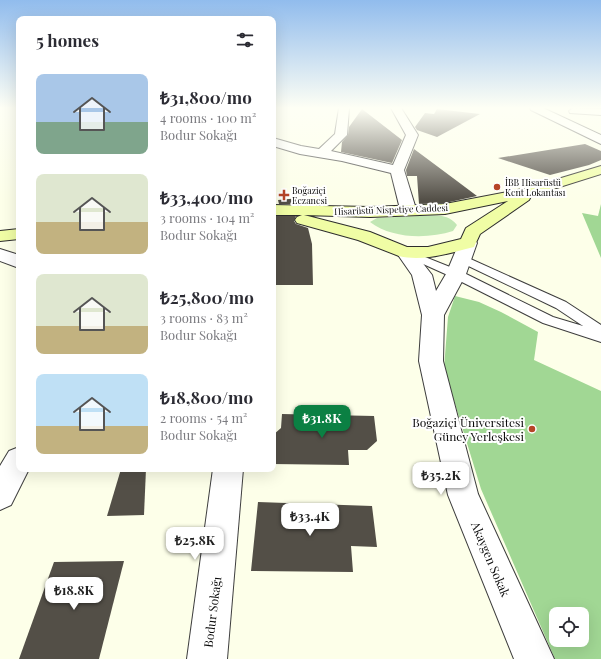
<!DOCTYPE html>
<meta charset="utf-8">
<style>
:root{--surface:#fff;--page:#f2f2f3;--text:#2b2b33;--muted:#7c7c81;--accent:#0b8043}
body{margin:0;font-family:"Playfair Display",serif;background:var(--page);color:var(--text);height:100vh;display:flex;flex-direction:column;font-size:15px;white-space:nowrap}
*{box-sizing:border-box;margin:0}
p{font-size:13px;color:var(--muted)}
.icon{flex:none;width:22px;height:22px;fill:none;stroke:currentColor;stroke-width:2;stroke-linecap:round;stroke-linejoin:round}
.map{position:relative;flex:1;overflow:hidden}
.drawer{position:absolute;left:16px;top:16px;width:260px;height:456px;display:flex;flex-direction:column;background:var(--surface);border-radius:8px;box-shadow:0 4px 16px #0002}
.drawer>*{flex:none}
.tools{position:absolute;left:549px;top:607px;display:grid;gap:8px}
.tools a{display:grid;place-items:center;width:40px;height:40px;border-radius:8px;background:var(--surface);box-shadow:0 4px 16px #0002;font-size:20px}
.price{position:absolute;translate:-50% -34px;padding:0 9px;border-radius:8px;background:#fff;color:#222;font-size:13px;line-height:26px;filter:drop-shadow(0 1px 2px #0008)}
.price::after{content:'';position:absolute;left:50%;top:24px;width:12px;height:9px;margin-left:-6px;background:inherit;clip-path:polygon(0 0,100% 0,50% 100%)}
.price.on{background:var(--accent);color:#fff}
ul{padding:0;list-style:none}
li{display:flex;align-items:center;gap:12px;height:100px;padding:0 20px}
li span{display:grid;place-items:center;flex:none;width:112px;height:80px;border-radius:8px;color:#555}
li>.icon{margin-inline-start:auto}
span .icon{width:48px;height:48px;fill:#fffc;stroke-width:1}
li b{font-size:17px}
h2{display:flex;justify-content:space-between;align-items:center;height:48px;padding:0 20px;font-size:17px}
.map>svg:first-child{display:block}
.green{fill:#c2e7b4}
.forest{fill:#a1d794;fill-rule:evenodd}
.building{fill:#534f47}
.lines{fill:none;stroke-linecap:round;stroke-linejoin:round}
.service-casing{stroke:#3e3e3e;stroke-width:2}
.minor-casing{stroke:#3e3e3e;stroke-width:2}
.secondary-casing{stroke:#2d2d2d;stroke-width:2}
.service{fill:#fff;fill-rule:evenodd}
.minor{fill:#fff;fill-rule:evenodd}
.secondary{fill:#f0fda5;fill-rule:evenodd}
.poi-dot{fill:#b64527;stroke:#fff;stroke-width:1.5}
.labels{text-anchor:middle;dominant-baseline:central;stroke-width:4;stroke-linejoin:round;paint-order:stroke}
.far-poi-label{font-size:9px;fill:#0b0b0b;stroke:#fff;text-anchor:start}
.far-street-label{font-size:9px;fill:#0b0b0b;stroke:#fff}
.near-poi-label{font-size:12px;fill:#0b0b0b;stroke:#fff;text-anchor:end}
.near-street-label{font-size:12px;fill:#0b0b0b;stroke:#fff}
</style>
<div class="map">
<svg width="601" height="659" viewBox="0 0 601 659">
<rect width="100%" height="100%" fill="#fdffe9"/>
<path class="green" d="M418 216C433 216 447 212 457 225L453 231C428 239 392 239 370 222L377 218Z"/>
<g class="forest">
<polygon points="601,204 601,258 582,213 598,216"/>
<path d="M455 296 479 302 501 312 538 332 534 360 601 391V659H555L481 489 444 368 448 317ZM556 614H582V640H556Z"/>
</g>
<g class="building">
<polygon points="362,109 402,140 392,163 341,152 342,142 348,135 349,127"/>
<polygon points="437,109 480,114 437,137 417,130 415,127 425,113 434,114"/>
<polygon points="585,144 601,151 601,160 589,165 550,175 498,158"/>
<polygon points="414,149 453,178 477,196 445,203 419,204 417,176 407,176 406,170"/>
<polygon points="300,198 302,204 279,204 278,200"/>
<polygon points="273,216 296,216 294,221 296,224 308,228 312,244 313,285 273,285"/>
<polygon points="282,414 374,416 377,441 367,450 348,450 349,465 273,464 273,435 281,428"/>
<polygon points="121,469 146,469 144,515 107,516"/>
<polygon points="258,502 372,506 377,547 351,546 353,572 251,571"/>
<polygon points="124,561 99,659 19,659 54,562"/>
</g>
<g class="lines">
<defs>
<polygon id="service" points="405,249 460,271 553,317 583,326 556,308 458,261 456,259 458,257 466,257 566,302 601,325 601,342 543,323 452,277 401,254 399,252 401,250"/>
<g id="minor">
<polygon points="339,108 349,108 347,135 331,151 393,165 406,135 391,108 401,108 418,135 404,170 416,209 414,212 408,214 402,212 400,209 391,173 342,161 300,154 273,146 273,138 301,146 319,149 335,134"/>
<polygon points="530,108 543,108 601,135 601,144 531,110"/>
<polygon points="573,108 601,109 601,115 570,113 569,111"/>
<polygon points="468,238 474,239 477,243 466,274 444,315 443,361 478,494 554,659 514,659 448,495 419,361 422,315 412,275 396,252 399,248 405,247 411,248 432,275 436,291 446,274 459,243 462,239"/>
<polygon points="0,249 19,255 19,268 0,261"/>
<polygon points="19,447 19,469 29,469 11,505 0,510 0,466 9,451"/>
<polygon points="213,469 243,469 227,659 187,659"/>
</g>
<g id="secondary">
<path d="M601 166V174L531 196 529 200 480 234 474 247C450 253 423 262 399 256L358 240 297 223 295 220 297 217 302 215H273V205L370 207 445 204 528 188ZM508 201 466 228 461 239 428 247H407L370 232 304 215 370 217 445 214Z"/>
<polygon points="19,229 19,239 0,241 0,231"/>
</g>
</defs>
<use href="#service" class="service-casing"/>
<use href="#minor" class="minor-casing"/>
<use href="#secondary" class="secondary-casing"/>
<use href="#service" class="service"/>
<use href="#minor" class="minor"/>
<use href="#secondary" class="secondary"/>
</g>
<linearGradient id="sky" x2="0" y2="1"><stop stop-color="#91bced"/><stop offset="0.54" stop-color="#fefff5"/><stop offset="1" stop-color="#fefff5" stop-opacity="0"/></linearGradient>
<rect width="601" height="200" fill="url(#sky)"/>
<g class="poi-dot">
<circle cx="497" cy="187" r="4"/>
<path d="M282 189h4v4h4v4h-4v4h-4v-4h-4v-4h4z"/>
<circle cx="532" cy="429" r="4"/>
</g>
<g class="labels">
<g class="far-poi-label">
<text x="505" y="182">İBB Hisarüstü<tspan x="505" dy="10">Kent Lokantası</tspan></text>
<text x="292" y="190">Boğaziçi<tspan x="292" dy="10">Eczanesi</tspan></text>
</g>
<g class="far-street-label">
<text transform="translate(391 209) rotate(-2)">Hisarüstü Nispetiye Caddesi</text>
</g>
<g class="near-poi-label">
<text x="524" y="422">Boğaziçi Üniversitesi<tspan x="524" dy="14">Güney Yerleşkesi</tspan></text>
</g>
<g class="near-street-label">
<text transform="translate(491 559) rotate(67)">Akaygen Sokak</text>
<text transform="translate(212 612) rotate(-83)">Bodur Sokağı</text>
</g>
</g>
</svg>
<div class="tools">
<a><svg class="icon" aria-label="locate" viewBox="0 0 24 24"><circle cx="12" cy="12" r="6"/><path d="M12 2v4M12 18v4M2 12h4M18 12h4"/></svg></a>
</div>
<b class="price on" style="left:322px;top:439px">₺31.8K</b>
<b class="price" style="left:441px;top:496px">₺35.2K</b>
<b class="price" style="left:310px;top:537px">₺33.4K</b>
<b class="price" style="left:195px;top:561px">₺25.8K</b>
<b class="price" style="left:74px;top:611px">₺18.8K</b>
<section class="drawer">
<h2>5 homes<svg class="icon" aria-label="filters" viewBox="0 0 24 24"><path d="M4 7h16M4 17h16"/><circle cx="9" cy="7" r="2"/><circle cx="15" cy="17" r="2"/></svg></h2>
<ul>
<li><span style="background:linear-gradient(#a9c7e8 60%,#7fa58c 0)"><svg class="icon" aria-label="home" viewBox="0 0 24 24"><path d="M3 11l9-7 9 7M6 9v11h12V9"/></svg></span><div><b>₺31,800/mo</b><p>4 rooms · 100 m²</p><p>Bodur Sokağı</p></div></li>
<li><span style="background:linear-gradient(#dfe7d0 60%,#c2b280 0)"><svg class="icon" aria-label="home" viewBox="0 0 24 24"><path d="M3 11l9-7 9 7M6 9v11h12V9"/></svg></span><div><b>₺33,400/mo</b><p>3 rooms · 104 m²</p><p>Bodur Sokağı</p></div></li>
<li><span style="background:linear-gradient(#dfe7d0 65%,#c2b280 0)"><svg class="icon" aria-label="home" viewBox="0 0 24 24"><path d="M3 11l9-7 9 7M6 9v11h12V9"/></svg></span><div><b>₺25,800/mo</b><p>3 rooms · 83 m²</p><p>Bodur Sokağı</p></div></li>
<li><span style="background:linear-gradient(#bfe0f5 65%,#c2b280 0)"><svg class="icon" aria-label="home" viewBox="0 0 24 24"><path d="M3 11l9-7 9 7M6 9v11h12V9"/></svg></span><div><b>₺18,800/mo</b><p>2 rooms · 54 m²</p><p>Bodur Sokağı</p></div></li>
</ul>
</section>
</div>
